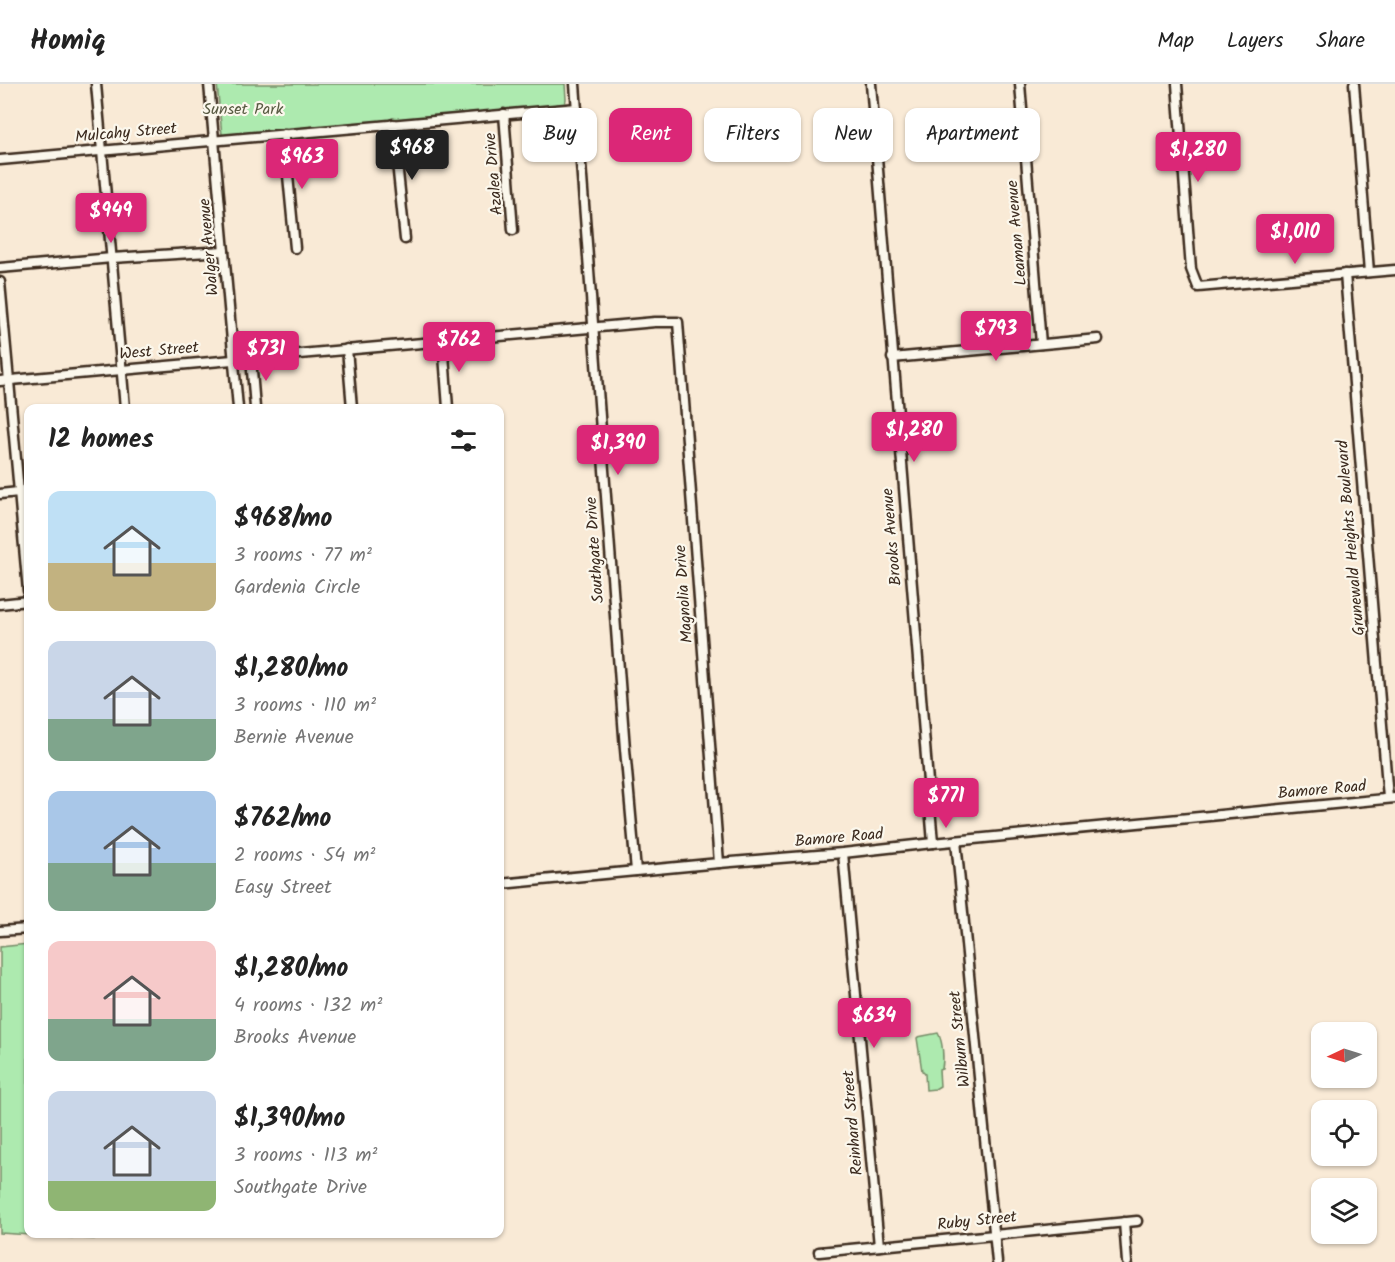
<!DOCTYPE html>
<meta charset="utf-8">
<style>
:root{--surface:#fff;--page:#f2f2f2;--text:#222;--muted:#767676;--line:#e0e0e0;--accent:#db2777}
body{margin:0;font-family:Kalam,sans-serif;background:var(--page);color:var(--text);height:100vh;display:flex;flex-direction:column;font-size:22px;white-space:nowrap}
*{box-sizing:border-box;margin:0}
p{font-size:20px;color:var(--muted)}
.icon{flex:none;width:33px;height:33px;fill:none;stroke:currentColor;stroke-width:2;stroke-linecap:round;stroke-linejoin:round}
.map{position:relative;flex:1;overflow:hidden}
.panel{position:absolute;left:24px;top:320px;width:480px;height:834px;display:flex;flex-direction:column;background:var(--surface);border-radius:12px;box-shadow:0 2px 4px #0004}
.panel>*{flex:none}
.top-card{position:absolute;left:522px;top:24px;width:570px;height:54px;display:flex;gap:12px}
.needle{width:39px;rotate:266deg}
.controls{position:absolute;left:1311px;top:938px;display:grid;gap:12px}
.controls a{display:grid;place-items:center;width:66px;height:66px;border-radius:12px;background:var(--surface);box-shadow:0 2px 4px #0004;font-size:30px}
.price{position:absolute;translate:-50% -51px;padding:0 14px;border-radius:6px;background:var(--accent);color:#fff;font-size:20px;line-height:39px;filter:drop-shadow(0 2px 3px #0008)}
.price::after{content:'';position:absolute;left:50%;top:36px;width:18px;height:14px;margin-left:-9px;background:inherit;clip-path:polygon(0 0,100% 0,50% 100%)}
.price.current{background:#222;color:#fff}
ul{padding:0;list-style:none}
li{display:flex;align-items:center;gap:18px;height:150px;padding:0 24px}
li span{display:grid;place-items:center;flex:none;width:168px;height:120px;border-radius:12px;color:#555}
li>.icon{margin-inline-start:auto}
span .icon{width:72px;height:72px;fill:#fffc;stroke-width:1}
li b{font-size:26px}
h2{display:flex;justify-content:space-between;align-items:center;height:72px;padding:0 24px;font-size:26px}
.pill{padding:0 21px;border-radius:12px;background:var(--surface);box-shadow:0 2px 4px #0004;font-size:21px;line-height:54px}
.pill.current{background:var(--accent);color:#fff}
header{display:flex;align-items:center;gap:36px;box-sizing:border-box;height:84px;padding:0 30px;background:var(--surface);border-bottom:2px solid var(--line)}
header strong{font-size:28px}
nav{display:flex;gap:33px;margin-inline-start:auto;font-size:21px}
.map>svg:first-child{display:block}
.green{fill:#adeaaf;stroke:#748a66;stroke-width:1.5}
.lines{fill:none;stroke-linecap:round;stroke-linejoin:round}
.minor-casing{stroke:#3b2a1e;stroke-width:13}
.minor{stroke:#fbf7ec;stroke-width:8}
.labels{text-anchor:middle;dominant-baseline:central;stroke-width:4.5;stroke-linejoin:round;paint-order:stroke}
.park-label{font-size:16px;fill:#585a42;stroke:#fbf7ec}
.street-label{font-size:16px;fill:#3b2a1e;stroke:#fbf7ec}
</style>
<header>
<strong>Homiq</strong>
<nav><a>Map</a><a>Layers</a><a>Share</a></nav>
</header>
<div class="map">
<svg width="1395" height="1178" viewBox="0 0 1395 1178">
<rect width="100%" height="100%" fill="#f9ead6"/>
<filter id="ink" filterUnits="userSpaceOnUse"><feTurbulence type="fractalNoise" baseFrequency=".0167" numOctaves="2"/><feDisplacementMap in="SourceGraphic" scale="12" xChannelSelector="R" yChannelSelector="G"/><feConvolveMatrix kernelMatrix="1 2 1 2 8 2 1 2 1" color-interpolation-filters="sRGB"/></filter>
<g filter="url(#ink)">
<g class="green">
<polygon points="217,0 565,0 566,15 565,20 222,51"/>
<polygon points="28,860 28,1149 93,1149 94,1155 0,1149 0,863"/>
<path d="M938 949C943 958 944 975 942 985L939 986 940 1002 935 1005 926 1006 925 990 922 987 917 954 918 953Z"/>
</g>
<g class="lines">
<defs>
<g id="minor">
<polyline points="96,0 125,324"/>
<polyline points="209,0 238,324"/>
<polyline points="575,0 625,665 636,787"/>
<polyline points="871,0 933,759"/>
<polyline points="1020,0 1041,260"/>
<polyline points="1177,0 1191,185 1198,203 1395,186"/>
<polyline points="1354,0 1369,188"/>
<polyline points="504,30 513,146"/>
<polyline points="393,40 405,155"/>
<polyline points="284,50 295,164"/>
<polyline points="0,76 577,24"/>
<polyline points="0,184 112,174 224,167"/>
<polyline points="1345,190 1388,714"/>
<polyline points="0,198 28,507"/>
<polyline points="443,257 448,324"/>
<polyline points="347,265 352,324"/>
<polyline points="251,274 255,324"/>
<polyline points="892,274 1098,255"/>
<polyline points="0,297 655,238 678,238 719,779"/>
<polyline points="0,410 28,407"/>
<polyline points="0,520 28,517"/>
<polyline points="956,757 997,1178"/>
<polyline points="843,769 879,1162"/>
<polyline points="500,800 719,779 843,769 933,759 1395,714"/>
<polyline points="0,847 28,845"/>
<polyline points="1124,1138 1127,1178"/>
<polyline points="819,1168 1137,1137"/>
</g>
</defs>
<use href="#minor" class="minor-casing"/>
<use href="#minor" class="minor"/>
</g>
</g>
<g class="labels">
<g class="park-label">
<text x="243" y="25">Sunset Park</text>
</g>
<g class="street-label">
<text transform="translate(126 49) rotate(-5)">Mulcahy Street</text>
<text transform="translate(494 90) rotate(-95)">Azalea Drive</text>
<text transform="translate(1017 149) rotate(-95)">Leaman Avenue</text>
<text transform="translate(209 163) rotate(-95)">Walger Avenue</text>
<text transform="translate(159 267) rotate(-5)">West Street</text>
<text transform="translate(892 453) rotate(-95)">Brooks Avenue</text>
<text transform="translate(1351 454) rotate(-95)">Grunewald Heights Boulevard</text>
<text transform="translate(595 466) rotate(-94)">Southgate Drive</text>
<text transform="translate(684 510) rotate(-94)">Magnolia Drive</text>
<text transform="translate(1322 706) rotate(-5)">Bamore Road</text>
<text transform="translate(839 754) rotate(-5)">Bamore Road</text>
<text transform="translate(960 955) rotate(-96)">Wilburn Street</text>
<text transform="translate(853 1039) rotate(-95)">Reinhard Street</text>
<text transform="translate(977 1137) rotate(-6)">Ruby Street</text>
</g>
</g>
</svg>
<div class="controls">
<a><svg class="needle" viewBox="-14 -14 28 28"><path d="M0-13l5 13h-10z" fill="#e53935"/><path d="M0 13l5-13h-10z" fill="#767676"/></svg></a>
<a><svg class="icon" aria-label="locate" viewBox="0 0 24 24"><circle cx="12" cy="12" r="6"/><path d="M12 2v4M12 18v4M2 12h4M18 12h4"/></svg></a>
<a><svg class="icon" aria-label="layers" viewBox="0 0 24 24"><path d="M12 4l9 5-9 5-9-5zM3 14l9 5 9-5"/></svg></a>
</div>
<b class="price current" style="left:412px;top:97px">$968</b>
<b class="price" style="left:1198px;top:99px">$1,280</b>
<b class="price" style="left:302px;top:106px">$963</b>
<b class="price" style="left:111px;top:160px">$949</b>
<b class="price" style="left:1295px;top:181px">$1,010</b>
<b class="price" style="left:996px;top:278px">$793</b>
<b class="price" style="left:459px;top:289px">$762</b>
<b class="price" style="left:266px;top:298px">$731</b>
<b class="price" style="left:914px;top:379px">$1,280</b>
<b class="price" style="left:618px;top:392px">$1,390</b>
<b class="price" style="left:946px;top:745px">$771</b>
<b class="price" style="left:874px;top:965px">$634</b>
<div class="top-card">
<a class="pill">Buy</a>
<a class="pill current">Rent</a>
<a class="pill">Filters</a>
<a class="pill">New</a>
<a class="pill">Apartment</a>
</div>
<section class="panel">
<h2>12 homes<svg class="icon" aria-label="filters" viewBox="0 0 24 24"><path d="M4 7h16M4 17h16"/><circle cx="9" cy="7" r="2"/><circle cx="15" cy="17" r="2"/></svg></h2>
<ul>
<li><span style="background:linear-gradient(#bfe0f5 60%,#c2b280 0)"><svg class="icon" aria-label="home" viewBox="0 0 24 24"><path d="M3 11l9-7 9 7M6 9v11h12V9"/></svg></span><div><b>$968/mo</b><p>3 rooms · 77 m²</p><p>Gardenia Circle</p></div></li>
<li><span style="background:linear-gradient(#c9d6e8 65%,#7fa58c 0)"><svg class="icon" aria-label="home" viewBox="0 0 24 24"><path d="M3 11l9-7 9 7M6 9v11h12V9"/></svg></span><div><b>$1,280/mo</b><p>3 rooms · 110 m²</p><p>Bernie Avenue</p></div></li>
<li><span style="background:linear-gradient(#a9c7e8 60%,#7fa58c 0)"><svg class="icon" aria-label="home" viewBox="0 0 24 24"><path d="M3 11l9-7 9 7M6 9v11h12V9"/></svg></span><div><b>$762/mo</b><p>2 rooms · 54 m²</p><p>Easy Street</p></div></li>
<li><span style="background:linear-gradient(#f6c9c9 65%,#7fa58c 0)"><svg class="icon" aria-label="home" viewBox="0 0 24 24"><path d="M3 11l9-7 9 7M6 9v11h12V9"/></svg></span><div><b>$1,280/mo</b><p>4 rooms · 132 m²</p><p>Brooks Avenue</p></div></li>
<li><span style="background:linear-gradient(#c9d6e8 75%,#8fb573 0)"><svg class="icon" aria-label="home" viewBox="0 0 24 24"><path d="M3 11l9-7 9 7M6 9v11h12V9"/></svg></span><div><b>$1,390/mo</b><p>3 rooms · 113 m²</p><p>Southgate Drive</p></div></li>
</ul>
</section>
</div>
